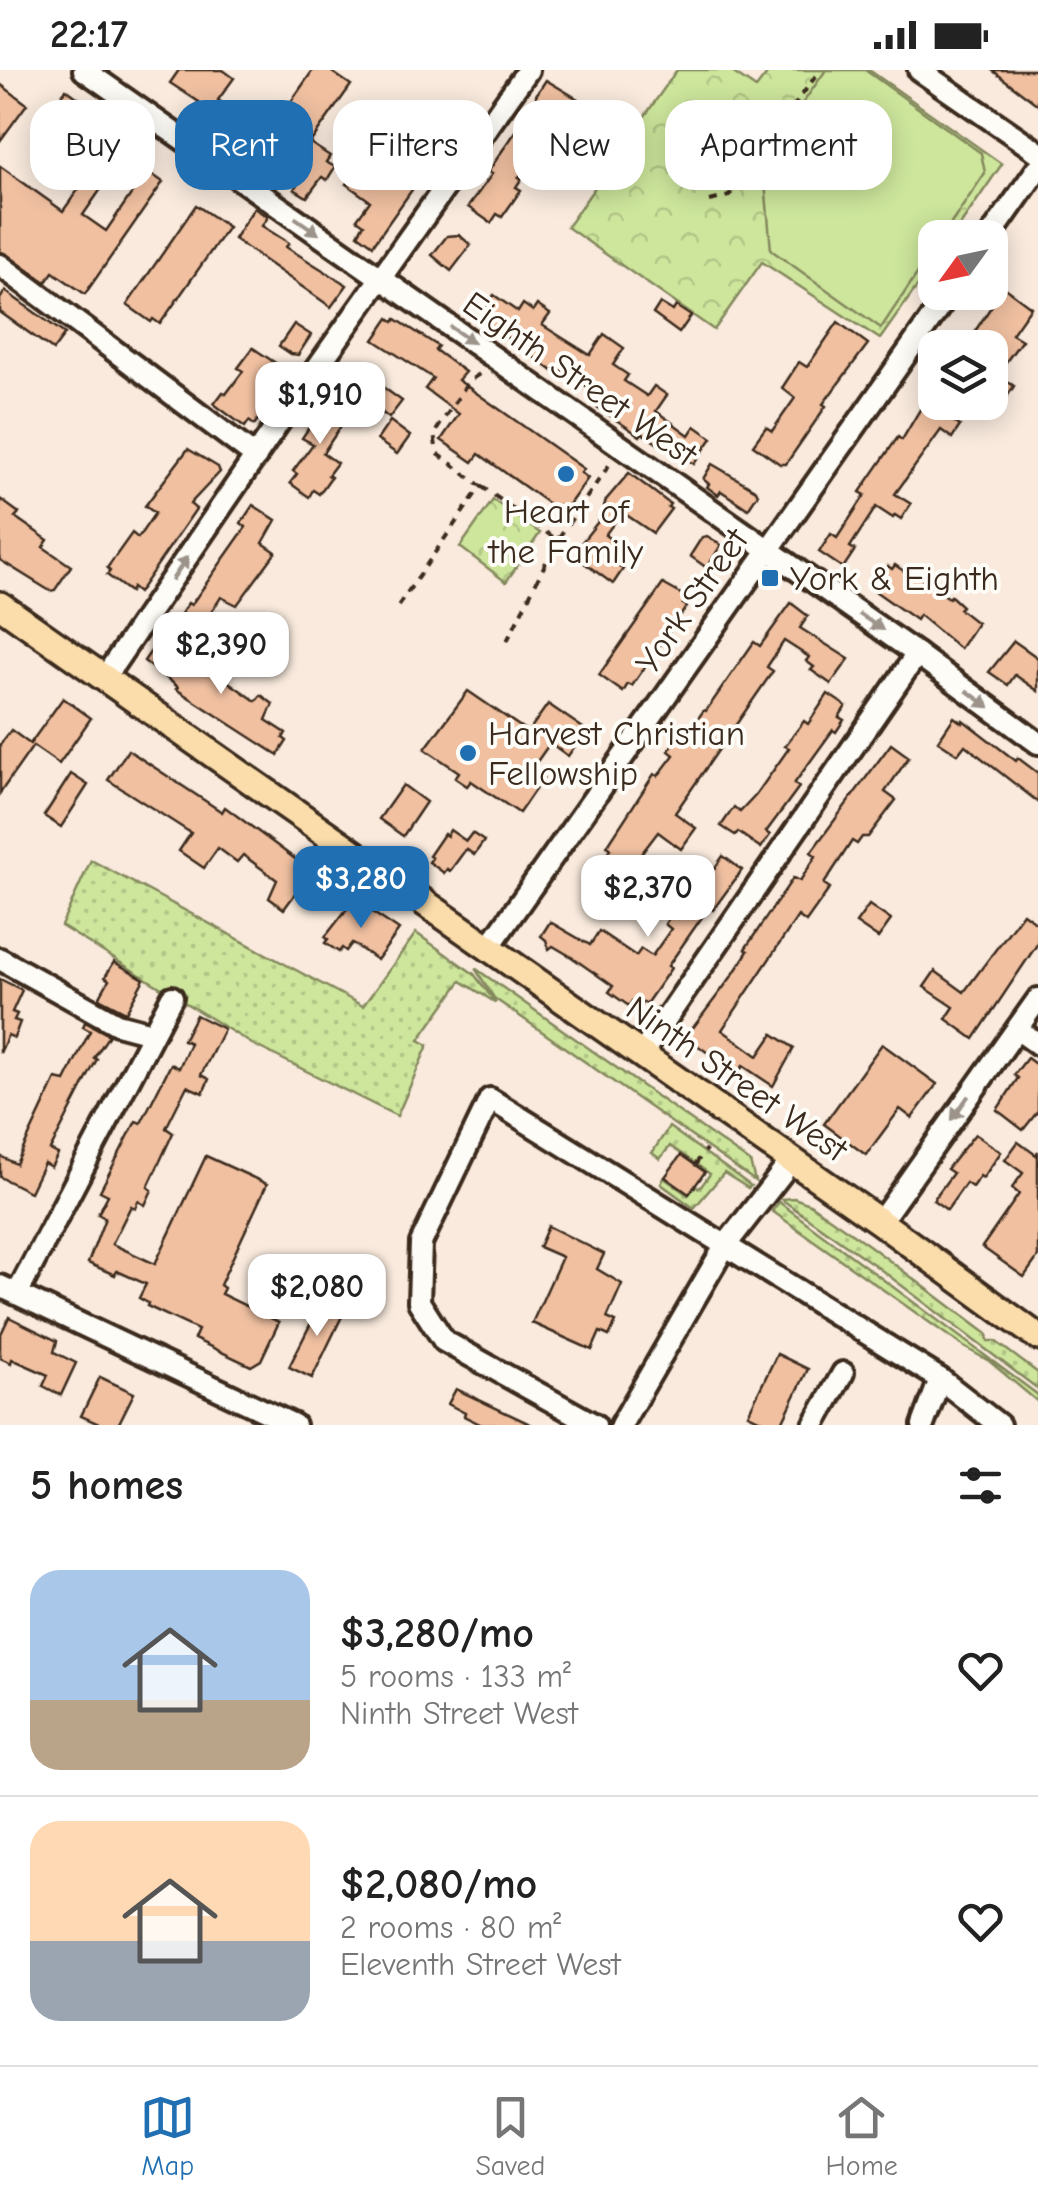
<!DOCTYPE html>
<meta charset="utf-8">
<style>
:root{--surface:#fff;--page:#f6f6f6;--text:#222;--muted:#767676;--line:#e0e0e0;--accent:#1f6fb2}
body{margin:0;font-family:"Comic Neue",sans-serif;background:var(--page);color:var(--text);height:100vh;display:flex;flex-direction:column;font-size:38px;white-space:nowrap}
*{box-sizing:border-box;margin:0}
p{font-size:32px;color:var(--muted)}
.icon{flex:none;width:55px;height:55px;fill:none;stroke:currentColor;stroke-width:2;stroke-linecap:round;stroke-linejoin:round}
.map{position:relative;height:1355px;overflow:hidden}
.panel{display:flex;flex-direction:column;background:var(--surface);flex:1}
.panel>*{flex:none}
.hud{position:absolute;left:30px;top:30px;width:980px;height:90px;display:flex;gap:20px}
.needle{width:65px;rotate:237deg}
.fabs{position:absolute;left:918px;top:150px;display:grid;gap:20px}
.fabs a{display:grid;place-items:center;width:90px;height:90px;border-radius:20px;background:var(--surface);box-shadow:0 5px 25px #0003;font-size:50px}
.price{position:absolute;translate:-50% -85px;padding:0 22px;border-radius:20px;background:#fff;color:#222;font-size:32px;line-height:65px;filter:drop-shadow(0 2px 5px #0008)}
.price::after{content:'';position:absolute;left:50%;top:60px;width:30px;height:22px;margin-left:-15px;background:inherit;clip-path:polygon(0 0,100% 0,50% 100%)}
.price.active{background:var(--accent);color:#fff}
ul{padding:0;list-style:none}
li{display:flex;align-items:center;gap:30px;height:250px;padding:0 30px}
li+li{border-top:2px solid var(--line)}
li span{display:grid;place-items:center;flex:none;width:280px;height:200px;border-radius:30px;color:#555}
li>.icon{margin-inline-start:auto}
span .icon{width:120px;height:120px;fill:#fffc;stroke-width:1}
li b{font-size:42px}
h2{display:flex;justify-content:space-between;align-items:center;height:120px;padding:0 30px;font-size:42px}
.pill{padding:0 35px;border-radius:30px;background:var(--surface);box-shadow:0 5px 25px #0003;font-size:35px;line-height:90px}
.pill.active{background:var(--accent);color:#fff}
.status{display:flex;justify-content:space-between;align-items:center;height:70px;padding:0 50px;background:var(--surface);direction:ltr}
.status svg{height:28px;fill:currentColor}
.dock{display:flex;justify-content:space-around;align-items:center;height:140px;border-top:2px solid var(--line);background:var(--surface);font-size:28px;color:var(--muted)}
.dock a{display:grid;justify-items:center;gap:5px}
.dock .active{color:var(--accent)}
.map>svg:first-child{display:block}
.grass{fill:url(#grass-dots);stroke:#84885d;stroke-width:2.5}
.park{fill:url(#park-crowns);stroke:#84885d;stroke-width:2.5}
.pitch{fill:#cde69c;stroke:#84885d;stroke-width:2.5}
.building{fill:#f0c0a1;stroke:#3b2a1e;stroke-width:2.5}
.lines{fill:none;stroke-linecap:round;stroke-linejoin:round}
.minor-casing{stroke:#3b2a1e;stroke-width:28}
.major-casing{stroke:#3b2a1e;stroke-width:32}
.path{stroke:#3b2a1e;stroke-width:4;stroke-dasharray:8 8;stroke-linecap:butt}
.minor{stroke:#fdfcf7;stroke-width:20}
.major{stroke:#fbddab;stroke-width:25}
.oneway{fill:#9c938a}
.poi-dot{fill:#1f6fb2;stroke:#fdfcf7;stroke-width:4}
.labels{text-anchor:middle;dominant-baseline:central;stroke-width:8;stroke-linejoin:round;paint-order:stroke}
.street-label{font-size:35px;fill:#3b2a1e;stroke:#fdfcf7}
.poi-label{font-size:35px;fill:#3b2a1e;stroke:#fdfcf7;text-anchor:start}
</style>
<div class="status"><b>22:17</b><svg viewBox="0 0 49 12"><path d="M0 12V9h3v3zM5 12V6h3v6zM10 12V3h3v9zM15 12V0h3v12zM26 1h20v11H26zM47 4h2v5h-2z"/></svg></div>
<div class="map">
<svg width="1038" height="1355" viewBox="0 0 1038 1355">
<defs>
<pattern id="grass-dots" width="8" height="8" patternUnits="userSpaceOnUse" patternTransform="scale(2.5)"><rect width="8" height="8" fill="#cde69c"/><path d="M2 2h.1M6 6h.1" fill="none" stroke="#b1c586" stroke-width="1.8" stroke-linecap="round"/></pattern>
<pattern id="park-crowns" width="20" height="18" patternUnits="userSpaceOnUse" patternTransform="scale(2.5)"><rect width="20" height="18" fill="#cde69c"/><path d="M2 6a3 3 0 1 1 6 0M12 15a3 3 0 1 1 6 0" fill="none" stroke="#b1c586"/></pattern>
</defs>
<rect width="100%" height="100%" fill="#f9eadd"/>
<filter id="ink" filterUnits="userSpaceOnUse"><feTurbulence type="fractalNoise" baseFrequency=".01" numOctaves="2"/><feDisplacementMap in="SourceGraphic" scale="20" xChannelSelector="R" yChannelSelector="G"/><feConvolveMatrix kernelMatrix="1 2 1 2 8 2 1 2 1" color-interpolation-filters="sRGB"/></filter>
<g filter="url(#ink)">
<g class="grass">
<polygon points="91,790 363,936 416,863 474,904 496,933 461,911 419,970 428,975 397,1046 252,974 61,856"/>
<polygon points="475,898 750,1092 755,1111 494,928"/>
<polygon points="669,1057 751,1116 748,1118 724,1103 694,1138 661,1114 664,1108 688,1125 695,1116 700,1118 710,1104 670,1076 660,1089 652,1083"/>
<polygon points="794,1128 810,1134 870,1176 987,1264 988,1271 995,1271 1038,1303 1038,1319 876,1196 781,1129"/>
<polygon points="779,1132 1038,1325 1038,1332 989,1291 964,1277 772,1141"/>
</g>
<g class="park">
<polygon points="677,0 729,0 756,18 770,0 869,0 1002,94 952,167 935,168 935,191 880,269 762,192 714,260 567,157"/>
<polygon points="493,430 540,463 506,512 460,477"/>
</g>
<polygon class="pitch" points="826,0 865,0 981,83 985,103 942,167 935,168 935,177 881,258 771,180 763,89"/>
<g class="building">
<polygon points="179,0 223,0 234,8 218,30 247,50 229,73 210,60 217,50 196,35 199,32 170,13"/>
<polygon points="313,0 329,0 351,15 310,73 330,86 326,92 335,97 327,110 322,107 307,127 294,119 303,105 261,75"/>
<polygon points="992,0 1038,0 1038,35"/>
<polygon points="546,10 581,31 544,87 536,82 519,107 522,108 516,117 521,120 502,147 497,144 491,153 468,137 492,104 488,102 502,81 522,53 525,55 537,40 536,25"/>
<polygon points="0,14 27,34 0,71"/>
<polygon points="66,19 135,70 83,145 106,161 147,101 163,112 85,224 53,202 46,212 0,181 0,96 63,141 108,78 76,54 74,57 51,41"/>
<polygon points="427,38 440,48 443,44 457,54 452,61 457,64 424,109 421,107 373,175 358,164 364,154 357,149 370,131 346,114 357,100 367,107 401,58 409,63"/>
<polygon points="196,135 228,157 160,254 153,249 151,252 127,235"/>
<polygon points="254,138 268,147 262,156 289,173 286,177 347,215 331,237 234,169"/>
<polygon points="459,165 471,175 451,201 432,185 447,166"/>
<polygon points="1004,217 1031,237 1012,264 1022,270 997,304 1014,316 1004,331 990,322 990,278 964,278"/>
<polygon points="5,221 65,264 53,280 0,242 0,229"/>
<polygon points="494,225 518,242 523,234 533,241 537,235 550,244 542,255 590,285 604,264 624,278 613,295 628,305 624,311 647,326 654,316 667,325 656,341 689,365 695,356 712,368 694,394 666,374 664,378 642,363 640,366 597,337 604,327 555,297 553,301 502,264 487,252 489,245 483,241"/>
<polygon points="660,233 673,241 676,236 691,246 679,263 653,244"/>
<polygon points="389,248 394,252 396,249 438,276 435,280 465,302 458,310 584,399 581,403 588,408 565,440 558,435 556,439 479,384 473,392 441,370 459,344 425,319 433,308 374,270"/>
<polygon points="838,252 868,274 823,334 826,336 786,394 780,394 753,375 766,357 772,361 795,328 782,318 799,292 807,297"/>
<polygon points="294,254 311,265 298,285 291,284 279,276"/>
<polygon points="253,278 280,296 263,320 272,330 254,355 249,351 245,357 214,334 223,322 226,324 243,301 238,298"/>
<polygon points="935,314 935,332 965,332 953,351 960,356 952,368 941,360 895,424 911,434 901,449 895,445 893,448 876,437 850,477 855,480 843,498 819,482 831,464 837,468 865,425 860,422 898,367 902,370"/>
<polygon points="380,315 402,331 389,348 368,332"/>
<polygon points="332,323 353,338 323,383 337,393 328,405 331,407 319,424 313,420 309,427 290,413 297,404 293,401 313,374 302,368"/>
<polygon points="390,351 410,366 397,384 377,370"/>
<polygon points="188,379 218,397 220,402 190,434 196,439 138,523 132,518 130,522 107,505 110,501 107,498 132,463 138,468 155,443 145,436"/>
<polygon points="712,394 756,420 758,424 748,439 721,421 718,425 707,417 709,414 703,409"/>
<polygon points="629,403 670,434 668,437 671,439 653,463 622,442 605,465 613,471 603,484 623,499 613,514 583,492 589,485 578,477 608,439 604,436 606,430"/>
<polygon points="0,429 19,443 15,447 48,470 43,477 71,496 55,520 50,521 0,490"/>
<polygon points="253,435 276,450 263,473 276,482 237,535 221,527 198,563 177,550 188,533 191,535 246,457 241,453"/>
<polygon points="707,466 721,475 707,498 690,486 702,467"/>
<polygon points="895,495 914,508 916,505 949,528 951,526 962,536 959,539 977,553 960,579 919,545 916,550 872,519 888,496 892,499"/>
<polygon points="663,514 688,528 683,534 687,536 632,616 628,614 623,622 599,605"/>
<polygon points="791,533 808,546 800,558 849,589 831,614 811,600 814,597 806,591 809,587 784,571 767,597 773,601 675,743 696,758 681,779 658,762 616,817 624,823 612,840 582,820 610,779 607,776 654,704 658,706 674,685 669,681 682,656 689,661 704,640 706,641 754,572 760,576"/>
<polygon points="1014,571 1038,588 1038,621 1015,605 1008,615 989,602"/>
<polygon points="153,578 166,588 170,582 193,599 207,578 220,587 211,600 256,631 261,625 273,634 266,650 286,663 283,668 287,671 278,685 176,619 178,617 144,591"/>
<polygon points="468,621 528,662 548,634 586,660 568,686 550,673 531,700 543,708 519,743 471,711 467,716 455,708 459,702 425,679"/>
<polygon points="828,624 846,636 839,647 844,650 836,662 833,660 794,714 799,717 766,762 770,765 761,778 738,762 735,765 721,756 734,737 740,742 756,725 789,678 785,676 804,651 808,654"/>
<polygon points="63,628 91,648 59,694 33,676 0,723 0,675 11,660 30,674"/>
<polygon points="954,647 962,653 963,650 1016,691 1018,688 1038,703 1038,732 965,675 958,684 938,671"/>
<polygon points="891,674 909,687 885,722 896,730 868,767 862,767 857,774 852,771 824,814 830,818 806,852 798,846 722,960 758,986 773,964 794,978 773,1016 743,996 737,1004 686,967 732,906 748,881 745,879 793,808 800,811 816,786 811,782"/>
<polygon points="128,680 222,742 225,737 306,797 309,805 284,839 269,828 277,810 243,785 237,792 218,778 204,798 179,781 191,763 108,710"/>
<polygon points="71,704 88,715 61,757 44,746"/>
<polygon points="403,715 426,732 403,766 379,749"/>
<polygon points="450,760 466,771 472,763 484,771 474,785 466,779 450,801 447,799 444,803 429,792 432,788 429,786 444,764 447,766"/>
<polygon points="723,786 742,800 713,840 709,837 668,896 671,898 646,934 643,932 640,936 632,931 629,936 609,922 613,916 570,886 553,876 549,879 546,870 541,866 550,852 590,875 599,861 636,886 641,879 652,886 671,859 665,854 705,792 714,799"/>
<polygon points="354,830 399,860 377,890 352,873 346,881 342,878 339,882 325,873 328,869 325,867"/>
<polygon points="869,835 891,850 878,868 856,853"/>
<polygon points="1023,843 1038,854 1038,873 974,969 946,949 954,937 924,917 935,901 964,922"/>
<polygon points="114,892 144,909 126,942 99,928 109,910 105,907"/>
<polygon points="0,909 22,920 12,942 17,944 14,950 20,952 14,968 8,965 0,983"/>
<polygon points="196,945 224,959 201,1005 209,1009 203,1023 187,1016 166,1058 173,1063 148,1117 152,1120 145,1135 138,1131 135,1138 131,1136 112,1174 155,1194 206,1086 267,1114 220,1215 224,1218 221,1224 279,1252 261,1290 251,1296 194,1269 198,1260 147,1236 148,1233 139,1228 146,1214 117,1201 115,1205 88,1193 105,1148 98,1144 108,1125 100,1121 136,1051 141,1053 171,994 179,998 190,973 183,970"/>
<polygon points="85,952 109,965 94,988 97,989 50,1080 58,1084 51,1097 44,1093 30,1122 0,1107 0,1086 16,1094 56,1009 65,1011 90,961 83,957"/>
<polygon points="882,974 937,1014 912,1048 900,1039 866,1085 824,1054"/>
<polygon points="1027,988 1038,996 1038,1041 1023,1060 997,1040 1018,1008 1014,1005"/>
<polygon points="975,1064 1001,1082 983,1108 980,1106 972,1117 966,1113 947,1140 933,1130 953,1103 947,1099"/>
<polygon points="1018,1072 1036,1085 1038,1081 1038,1187 1024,1207 982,1177 1019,1124 1012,1118 1023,1103 1005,1090"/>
<polygon points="681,1085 705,1102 689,1124 665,1107"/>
<polygon points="548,1156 604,1184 597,1199 622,1214 607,1248 616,1252 609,1266 600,1262 592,1280 532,1253 562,1187 539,1177"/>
<polygon points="323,1229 345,1240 312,1308 289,1297"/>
<polygon points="9,1247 57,1271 54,1282 76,1293 61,1325 43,1316 48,1305 12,1289 11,1293 0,1288 0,1266"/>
<polygon points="777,1284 808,1299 781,1355 771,1355 748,1344"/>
<polygon points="100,1307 134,1323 118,1355 101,1355 81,1346"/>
<polygon points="456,1319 532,1355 482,1355 464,1346 465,1343 448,1334"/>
</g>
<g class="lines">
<defs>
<g id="minor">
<polyline points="84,0 917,584 1038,673"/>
<polyline points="919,0 1038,82"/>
<polyline points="989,168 1038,98"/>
<polyline points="0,195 256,387"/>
<polyline points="105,607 290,336 528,0"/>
<polyline points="489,877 950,222"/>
<polyline points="0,889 117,954 151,963"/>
<polyline points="1017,959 1038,974"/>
<polyline points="641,985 917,584"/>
<polyline points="880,1152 1038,929"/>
<polyline points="0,1216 294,1355"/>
<polyline points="17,1224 172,927"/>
<polyline points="595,1355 444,1271 419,1232 421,1173 490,1029 940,1309 999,1355"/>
<polyline points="621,1355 725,1176 792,1090"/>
<polyline points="814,1355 843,1303"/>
<polyline points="923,1355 940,1309"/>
</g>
<polyline id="major" points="0,535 880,1152 1038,1267"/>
</defs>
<use href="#minor" class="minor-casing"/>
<use href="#major" class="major-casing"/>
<g class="path">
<polyline points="710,131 729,126 820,0"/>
<polyline points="481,416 557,470 612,391"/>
<polyline points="398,536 481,416 437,383 434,364 469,311 484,301"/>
<polyline points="507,571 557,470"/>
<polyline points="695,1095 706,1079"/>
</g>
<use href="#minor" class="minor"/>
<use href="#major" class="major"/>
</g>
<defs><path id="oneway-solid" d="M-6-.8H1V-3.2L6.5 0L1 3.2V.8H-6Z" transform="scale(2.5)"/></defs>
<g class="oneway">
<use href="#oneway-solid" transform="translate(307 156) rotate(35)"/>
<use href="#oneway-solid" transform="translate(462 265) rotate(35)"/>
<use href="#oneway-solid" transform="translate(180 498) rotate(-56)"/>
<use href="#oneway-solid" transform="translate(871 552) rotate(34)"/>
<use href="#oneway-solid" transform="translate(978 629) rotate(36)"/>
<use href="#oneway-solid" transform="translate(960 1038) rotate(125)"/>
</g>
</g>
<g class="poi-dot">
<circle cx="566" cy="404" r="10"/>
<rect x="760" y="498" width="20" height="20" rx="5"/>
<circle cx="468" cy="683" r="10"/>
</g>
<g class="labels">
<g class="street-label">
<text transform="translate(580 309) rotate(35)">Eighth Street West</text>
<text transform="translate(692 531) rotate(-55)">York Street</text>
<text transform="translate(737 1009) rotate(35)">Ninth Street West</text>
</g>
<g class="poi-label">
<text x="566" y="441" text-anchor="middle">Heart of<tspan x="566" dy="40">the Family</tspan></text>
<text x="790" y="508">York &amp; Eighth</text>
<text x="488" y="663">Harvest Christian<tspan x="488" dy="40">Fellowship</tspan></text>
</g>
</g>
</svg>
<div class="fabs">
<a><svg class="needle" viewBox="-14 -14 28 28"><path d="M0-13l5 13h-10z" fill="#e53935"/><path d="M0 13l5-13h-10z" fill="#767676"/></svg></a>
<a><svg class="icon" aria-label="layers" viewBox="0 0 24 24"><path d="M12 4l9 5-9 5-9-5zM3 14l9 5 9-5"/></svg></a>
</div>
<b class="price" style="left:320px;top:377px">$1,910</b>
<b class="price" style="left:221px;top:627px">$2,390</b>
<b class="price active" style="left:361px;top:861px">$3,280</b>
<b class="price" style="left:648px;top:870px">$2,370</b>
<b class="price" style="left:317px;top:1269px">$2,080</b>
<div class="hud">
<a class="pill">Buy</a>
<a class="pill active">Rent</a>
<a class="pill">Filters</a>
<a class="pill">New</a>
<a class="pill">Apartment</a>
</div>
</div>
<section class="panel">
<h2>5 homes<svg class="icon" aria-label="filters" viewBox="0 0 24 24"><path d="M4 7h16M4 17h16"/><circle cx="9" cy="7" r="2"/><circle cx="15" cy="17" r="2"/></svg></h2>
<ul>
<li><span style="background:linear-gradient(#a9c7e8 65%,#b9a48a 0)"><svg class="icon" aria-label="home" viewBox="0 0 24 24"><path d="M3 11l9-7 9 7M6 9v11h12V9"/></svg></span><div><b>$3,280/mo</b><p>5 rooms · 133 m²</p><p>Ninth Street West</p></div><svg class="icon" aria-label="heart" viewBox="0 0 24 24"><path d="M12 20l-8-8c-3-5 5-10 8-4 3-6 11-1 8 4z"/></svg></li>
<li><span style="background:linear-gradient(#ffd9b3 60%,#9aa5b1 0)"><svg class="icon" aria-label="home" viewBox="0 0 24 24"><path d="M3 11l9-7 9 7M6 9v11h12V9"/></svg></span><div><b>$2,080/mo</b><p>2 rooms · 80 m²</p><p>Eleventh Street West</p></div><svg class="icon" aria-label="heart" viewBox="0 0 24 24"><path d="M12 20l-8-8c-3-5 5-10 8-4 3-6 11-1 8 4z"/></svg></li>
</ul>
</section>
<nav class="dock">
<a class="active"><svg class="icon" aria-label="map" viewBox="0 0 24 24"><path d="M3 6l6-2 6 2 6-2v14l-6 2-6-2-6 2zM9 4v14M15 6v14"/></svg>Map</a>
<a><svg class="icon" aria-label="saved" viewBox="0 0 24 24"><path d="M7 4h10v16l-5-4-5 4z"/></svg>Saved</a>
<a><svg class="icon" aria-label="home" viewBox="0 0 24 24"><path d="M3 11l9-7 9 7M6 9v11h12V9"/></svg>Home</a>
</nav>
